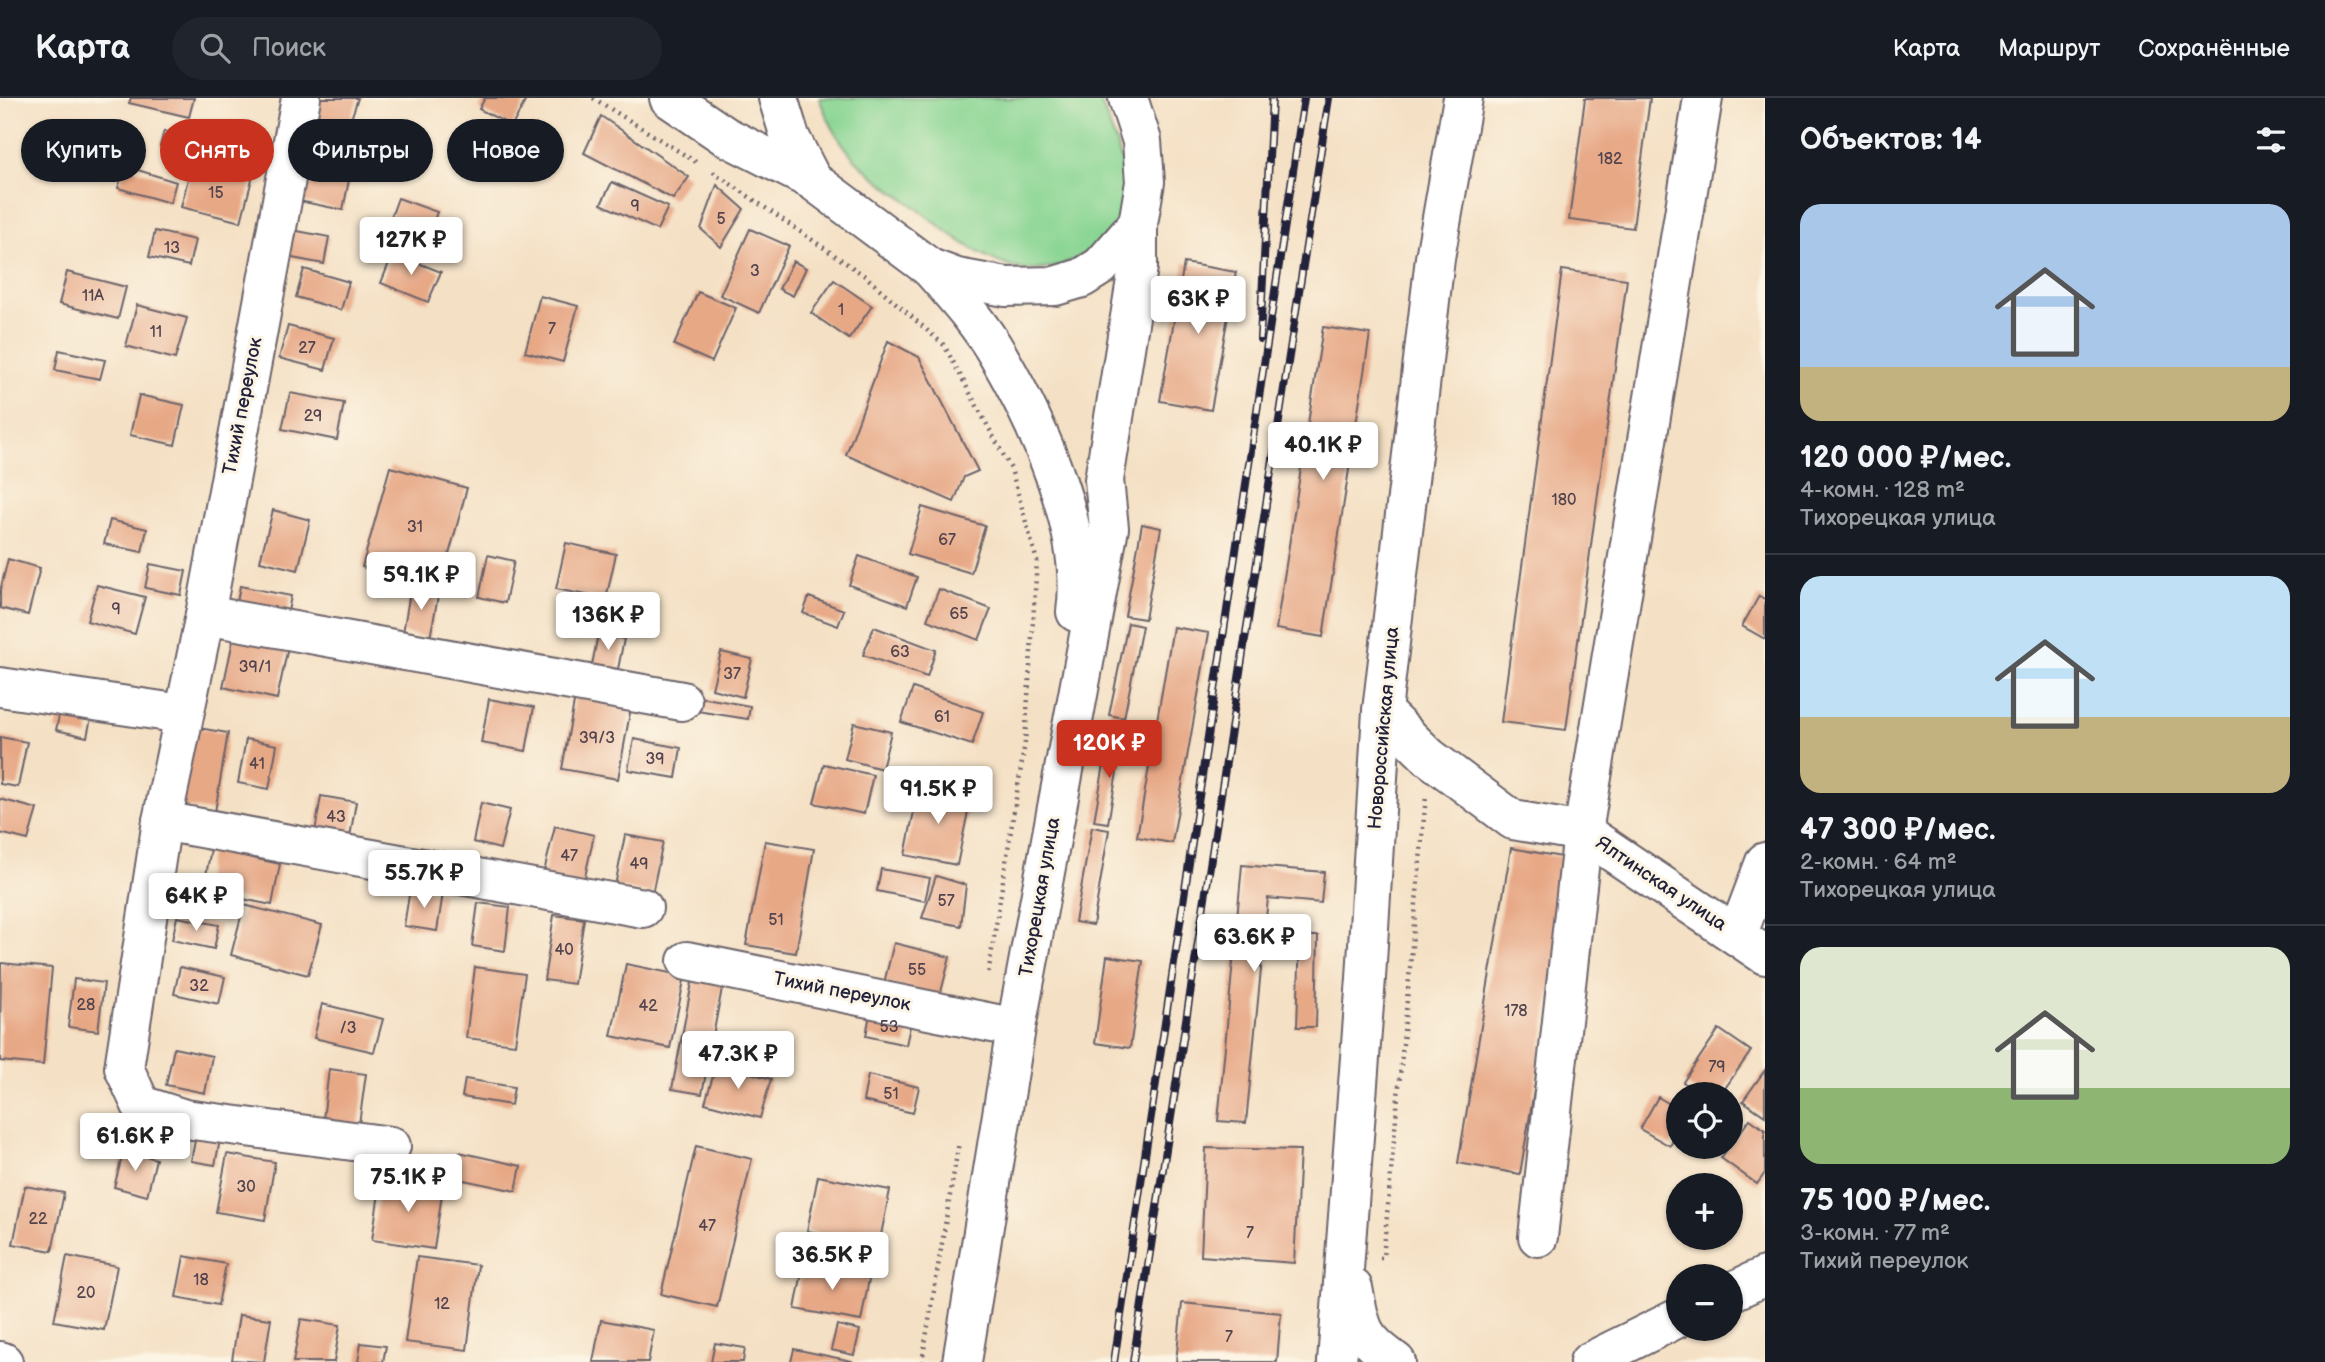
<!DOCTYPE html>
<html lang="ru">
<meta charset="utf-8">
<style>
:root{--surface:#171b24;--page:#20242c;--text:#f1f3f6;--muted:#9ea1a6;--line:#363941;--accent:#c8321e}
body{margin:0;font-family:"Balsamiq Sans",sans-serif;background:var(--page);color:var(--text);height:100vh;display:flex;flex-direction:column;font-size:26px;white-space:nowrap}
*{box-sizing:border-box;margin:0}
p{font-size:23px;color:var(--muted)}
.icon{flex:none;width:38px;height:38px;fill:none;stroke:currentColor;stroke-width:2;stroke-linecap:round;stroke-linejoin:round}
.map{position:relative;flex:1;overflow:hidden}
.side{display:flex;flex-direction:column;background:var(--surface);width:560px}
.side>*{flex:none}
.guide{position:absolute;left:21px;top:21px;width:665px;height:63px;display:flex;gap:14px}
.fabs{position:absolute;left:1666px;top:984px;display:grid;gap:14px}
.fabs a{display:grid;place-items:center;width:77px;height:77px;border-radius:50%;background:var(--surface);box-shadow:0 2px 5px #0004;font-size:35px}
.price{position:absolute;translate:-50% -60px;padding:0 16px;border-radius:7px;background:#fff;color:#222;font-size:23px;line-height:46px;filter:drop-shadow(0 2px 4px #0008)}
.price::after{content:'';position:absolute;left:50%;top:42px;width:21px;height:16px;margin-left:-10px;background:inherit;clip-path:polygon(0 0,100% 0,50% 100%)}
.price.selected{background:var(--accent);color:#fff}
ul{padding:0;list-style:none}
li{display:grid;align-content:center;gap:14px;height:371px;padding:0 35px}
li+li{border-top:2px solid var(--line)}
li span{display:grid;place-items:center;height:217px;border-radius:21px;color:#555}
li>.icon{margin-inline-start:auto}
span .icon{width:126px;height:126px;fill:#fffc;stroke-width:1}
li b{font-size:30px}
h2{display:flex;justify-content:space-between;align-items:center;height:84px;padding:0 35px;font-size:30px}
.chip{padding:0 24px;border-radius:32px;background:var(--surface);box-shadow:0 2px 5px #0004;font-size:24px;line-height:63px}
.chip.selected{background:var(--accent);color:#fff}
header{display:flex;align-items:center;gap:42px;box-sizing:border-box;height:98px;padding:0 35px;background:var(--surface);border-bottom:2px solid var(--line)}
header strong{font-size:33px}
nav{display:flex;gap:38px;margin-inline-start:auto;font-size:24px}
.search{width:490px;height:63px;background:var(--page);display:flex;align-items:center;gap:18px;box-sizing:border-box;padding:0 24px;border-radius:38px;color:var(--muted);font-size:26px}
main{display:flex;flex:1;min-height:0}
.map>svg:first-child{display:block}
.green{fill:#89d593;stroke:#567c67;stroke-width:2}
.building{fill:#e7a886}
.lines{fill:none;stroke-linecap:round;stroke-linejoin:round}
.minor-casing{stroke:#6c646b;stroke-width:42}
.major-casing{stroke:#6c646b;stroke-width:42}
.path{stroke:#6c646b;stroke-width:4.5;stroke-dasharray:2 5;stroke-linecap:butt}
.minor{stroke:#fff;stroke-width:38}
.major{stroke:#fff;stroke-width:38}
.rail-casing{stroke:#22223b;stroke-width:8}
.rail{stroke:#fcf5e5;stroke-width:5;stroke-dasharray:16;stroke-linecap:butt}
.labels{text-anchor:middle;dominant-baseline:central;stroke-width:6;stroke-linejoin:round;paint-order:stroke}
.number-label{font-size:16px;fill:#53444e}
.street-label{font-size:19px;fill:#22223b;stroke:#fcf5e5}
</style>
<header>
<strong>Карта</strong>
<div class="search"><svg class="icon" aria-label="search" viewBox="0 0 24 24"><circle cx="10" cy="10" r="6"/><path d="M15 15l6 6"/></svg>Поиск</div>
<nav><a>Карта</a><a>Маршрут</a><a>Сохранённые</a></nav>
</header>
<main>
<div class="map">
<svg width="1765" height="1264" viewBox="0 0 1765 1264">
<rect width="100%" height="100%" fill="#fcf5e5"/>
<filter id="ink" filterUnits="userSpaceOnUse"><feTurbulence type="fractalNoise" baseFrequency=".0143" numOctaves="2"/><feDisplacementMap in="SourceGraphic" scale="14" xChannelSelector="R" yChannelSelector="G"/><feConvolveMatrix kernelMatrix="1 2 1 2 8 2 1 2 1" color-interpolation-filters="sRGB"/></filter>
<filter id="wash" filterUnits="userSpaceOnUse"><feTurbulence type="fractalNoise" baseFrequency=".00686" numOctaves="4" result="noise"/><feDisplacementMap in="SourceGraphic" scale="28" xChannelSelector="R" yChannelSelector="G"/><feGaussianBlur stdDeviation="1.57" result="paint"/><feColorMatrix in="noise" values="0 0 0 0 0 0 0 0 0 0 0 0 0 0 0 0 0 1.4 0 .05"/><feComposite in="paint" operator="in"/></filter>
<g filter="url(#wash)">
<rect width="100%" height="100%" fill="#f4e0c4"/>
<path class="green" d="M819 0H1099C1107 20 1130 76 1127 97 1119 146 1056 184 1009 168 973 156 945 132 915 109 896 94 874 81 857 63 839 45 828 23 819 0Z"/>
<g id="blocks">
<g class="building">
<polygon points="131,0 194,0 189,19 129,5"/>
<polygon points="320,0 358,0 347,33 313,21"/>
<polygon points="485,0 527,0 512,28 479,11"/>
<polygon points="1585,0 1650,0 1633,130 1569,122"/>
<polygon points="601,18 689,79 673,101 584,55"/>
<polygon points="164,33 197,44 192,59 160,48"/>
<polygon points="192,65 252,81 241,124 181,109"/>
<polygon points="125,68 176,84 170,105 118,90"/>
<polygon points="306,73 349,82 343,112 299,103"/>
<polygon points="612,84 668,109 657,132 601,106"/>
<polygon points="717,87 744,111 721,149 701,131"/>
<polygon points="398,100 437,114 422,155 383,141"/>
<polygon points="750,131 789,148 759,215 720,197"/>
<polygon points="292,132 329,139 324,166 287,159"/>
<polygon points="155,133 195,142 189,168 149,159"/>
<polygon points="393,155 441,174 428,204 381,185"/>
<polygon points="793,163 806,170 793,198 779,191"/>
<polygon points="1184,165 1236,174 1211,312 1160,303"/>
<polygon points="304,171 349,184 341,212 296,199"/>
<polygon points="1562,172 1627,181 1566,632 1501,624"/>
<polygon points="67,174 126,189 118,221 59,206"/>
<polygon points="834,182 872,208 849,241 811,215"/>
<polygon points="698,194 736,210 712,264 674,247"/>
<polygon points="540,198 578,208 563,264 525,254"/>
<polygon points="137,207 187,220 175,261 126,248"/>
<polygon points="288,228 334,240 325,272 279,260"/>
<polygon points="1323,229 1370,236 1323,539 1276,531"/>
<polygon points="888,243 919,259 978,373 964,379 954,404 846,357"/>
<polygon points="59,252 105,262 100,281 55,272"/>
<polygon points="290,295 344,305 337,342 282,331"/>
<polygon points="139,297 184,307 175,347 130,337"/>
<polygon points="390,369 467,390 440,490 362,469"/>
<polygon points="922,409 985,428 971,475 908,456"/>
<polygon points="273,412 310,422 298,472 260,463"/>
<polygon points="110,422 147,431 142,454 104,446"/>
<polygon points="1142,426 1161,430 1145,521 1125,518"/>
<polygon points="566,445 616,456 606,501 556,491"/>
<polygon points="488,457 514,463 505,505 479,499"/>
<polygon points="859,458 917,479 907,508 849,487"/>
<polygon points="8,461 40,470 28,517 0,510 0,493"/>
<polygon points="150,466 186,473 181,497 145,490"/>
<polygon points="97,487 145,499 135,536 87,523"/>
<polygon points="240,488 291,498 287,519 236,510"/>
<polygon points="411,488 439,493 430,540 403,535"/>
<polygon points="939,491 991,511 979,542 927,522"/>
<polygon points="1759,498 1765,501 1765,541 1742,528"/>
<polygon points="809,499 844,512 838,528 803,515"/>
<polygon points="1128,525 1142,528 1124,620 1109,617"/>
<polygon points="874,529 936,552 927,579 863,557"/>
<polygon points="1173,529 1209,535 1172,745 1137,739"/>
<polygon points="598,536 624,541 618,571 592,567"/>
<polygon points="234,538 288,549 277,601 223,589"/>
<polygon points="721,554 752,561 743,599 712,591"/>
<polygon points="913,590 983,614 972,647 901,624"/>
<polygon points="575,599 631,609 618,681 562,671"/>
<polygon points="700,599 750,608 748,621 697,613"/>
<polygon points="489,601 534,609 526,653 481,645"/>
<polygon points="60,613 91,620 87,639 56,632"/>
<polygon points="854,625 891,634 882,671 845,661"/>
<polygon points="193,629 228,635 215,714 180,708"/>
<polygon points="1109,638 1123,641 1108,725 1094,723"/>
<polygon points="0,639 27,644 18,689 0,686"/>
<polygon points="246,641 277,647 269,691 238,685"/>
<polygon points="634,641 681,650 676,680 628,672"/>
<polygon points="824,666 873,677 864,716 814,705"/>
<polygon points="919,689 971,699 957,767 905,757"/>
<polygon points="321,698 356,704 350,739 315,734"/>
<polygon points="0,701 37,711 28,742 0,735"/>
<polygon points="481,705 510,712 500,751 473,744"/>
<polygon points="555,728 594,737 583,788 543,778"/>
<polygon points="1092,729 1109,732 1093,827 1075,824"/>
<polygon points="625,737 663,744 652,796 615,788"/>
<polygon points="765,743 814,751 796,855 746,847"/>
<polygon points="1511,750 1573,761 1520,1076 1458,1065"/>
<polygon points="211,751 280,766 272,807 203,793"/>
<polygon points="1242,767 1324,774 1321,805 1268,800 1246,1025 1218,1023"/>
<polygon points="881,771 930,780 925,803 877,793"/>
<polygon points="936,778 966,787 961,828 922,820"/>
<polygon points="410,791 443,795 437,833 404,828"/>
<polygon points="478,805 510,809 505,853 472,848"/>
<polygon points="244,807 322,827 308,877 231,857"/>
<polygon points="554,817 584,821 574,886 544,882"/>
<polygon points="177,819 219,827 214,851 172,842"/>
<polygon points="1300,838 1318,838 1316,929 1297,929"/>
<polygon points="894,845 950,859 940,898 884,885"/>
<polygon points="1107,858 1143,863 1130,950 1095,945"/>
<polygon points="1,865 52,870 43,967 0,963"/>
<polygon points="626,866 685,878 670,950 611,938"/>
<polygon points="180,869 225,879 219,906 174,896"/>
<polygon points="475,869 525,876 515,946 466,940"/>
<polygon points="693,879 723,885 702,996 672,991"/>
<polygon points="74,881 104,885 98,933 68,929"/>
<polygon points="322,906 383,921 374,954 314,940"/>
<polygon points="871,910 912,919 906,947 866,938"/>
<polygon points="1719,931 1751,953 1721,996 1700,996 1683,984"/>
<polygon points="174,950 212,958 205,995 166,987"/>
<polygon points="717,965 771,981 760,1020 705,1005"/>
<polygon points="329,971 366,976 359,1026 323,1022"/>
<polygon points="1765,972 1765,1018 1743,1003"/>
<polygon points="868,977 919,989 913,1015 863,1003"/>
<polygon points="465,981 514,989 511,1007 462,999"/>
<polygon points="1658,999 1678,1011 1678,1034 1670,1048 1640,1031"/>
<polygon points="1750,1021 1765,1032 1765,1075 1757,1086 1721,1060"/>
<polygon points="196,1038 220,1042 215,1067 191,1063"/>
<polygon points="696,1048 752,1061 717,1209 661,1196"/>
<polygon points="1206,1050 1300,1052 1294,1165 1201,1158"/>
<polygon points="124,1052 156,1061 147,1098 114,1089"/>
<polygon points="459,1054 521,1068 516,1093 454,1080"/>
<polygon points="227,1056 275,1064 265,1122 216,1114"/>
<polygon points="818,1078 890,1092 879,1147 807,1133"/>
<polygon points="381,1081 443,1089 434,1151 372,1142"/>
<polygon points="25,1088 64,1095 52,1153 13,1146"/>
<polygon points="67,1158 117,1168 104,1232 54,1223"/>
<polygon points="184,1158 226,1166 218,1207 176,1199"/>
<polygon points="417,1159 478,1167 467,1252 405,1244"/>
<polygon points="804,1164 870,1176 861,1223 795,1211"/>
<polygon points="1182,1205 1281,1215 1277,1264 1176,1264"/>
<polygon points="239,1217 271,1221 264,1264 232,1262"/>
<polygon points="301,1221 340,1227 334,1264 293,1264"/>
<polygon points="601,1222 654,1232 648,1264 593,1264"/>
<polygon points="837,1227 860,1232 854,1257 831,1252"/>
<polygon points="361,1245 386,1248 383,1264 358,1264"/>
<polygon points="715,1245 745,1250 743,1264 711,1264"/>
<polygon points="794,1251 852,1263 852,1264 791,1264"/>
</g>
</g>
</g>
<g filter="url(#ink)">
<use href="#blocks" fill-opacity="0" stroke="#6c646b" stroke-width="2"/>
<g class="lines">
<defs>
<g id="minor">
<polyline points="301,0 205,517 162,723 124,970 141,1007 185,1021 391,1048"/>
<polyline points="205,517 682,603"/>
<polyline points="0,589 182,616"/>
<polyline points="1382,613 1429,659 1513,722 1583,734 1765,857"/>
<polyline points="162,723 643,810"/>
<polyline points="1737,838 1765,764"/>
<polyline points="687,863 997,926"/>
<polyline points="1538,1139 1583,734 1703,0"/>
<polyline points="0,1263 3,1264"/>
</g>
<g id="major">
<polyline points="669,0 725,38 812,82"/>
<polyline points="778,0 790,39 812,82 930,170 957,180 1006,189 1055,188 1082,180 1101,168 1138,126"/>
<path d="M930 170C955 198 981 227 999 259 1039 328 1087 434 1076 514"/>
<path d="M1353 1190C1361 1230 1360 1239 1396 1264"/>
<polyline points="1731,1194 1765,1178"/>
<polyline points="962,1264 1016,930 1109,430 1104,382 1138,169 1138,126 1145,84 1142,43 1128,0"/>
<polyline points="1337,1264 1366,880 1382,613 1435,160 1463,0"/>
<polyline points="1589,1264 1678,1220"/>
</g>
</defs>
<use href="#minor" class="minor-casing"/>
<use href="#major" class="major-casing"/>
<g class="path">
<polyline points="593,0 696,64"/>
<polyline points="713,74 865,178 944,247 1011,371 1037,463 1025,644 988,877"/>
<polyline points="1380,1160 1383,1160 1426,698"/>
<polyline points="922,1264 959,1044"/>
</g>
<use href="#minor" class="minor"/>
<use href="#major" class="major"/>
<defs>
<g id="rail">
<polyline points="1260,241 1272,0"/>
<polyline points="1114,1264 1304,0"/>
<polyline points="1133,1264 1329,0"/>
</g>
</defs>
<use href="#rail" class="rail-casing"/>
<use href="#rail" class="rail"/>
</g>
</g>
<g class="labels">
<g class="number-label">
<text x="1610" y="61">182</text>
<text x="216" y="95">15</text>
<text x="635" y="108">9</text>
<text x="721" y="121">5</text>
<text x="172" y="150">13</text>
<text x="755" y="173">3</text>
<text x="93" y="198">11А</text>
<text x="841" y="212">1</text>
<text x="552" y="231">7</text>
<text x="156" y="234">11</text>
<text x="307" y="250">27</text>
<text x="313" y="318">29</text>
<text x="1564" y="402">180</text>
<text x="415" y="429">31</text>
<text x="947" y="442">67</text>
<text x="116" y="511">9</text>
<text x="959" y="516">65</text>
<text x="900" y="554">63</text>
<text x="255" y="569">39/1</text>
<text x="732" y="576">37</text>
<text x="942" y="619">61</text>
<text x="597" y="640">39/3</text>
<text x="655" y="661">39</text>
<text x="257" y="666">41</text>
<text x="336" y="719">43</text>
<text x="569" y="758">47</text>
<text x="639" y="766">49</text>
<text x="946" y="803">57</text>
<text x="776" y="822">51</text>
<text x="564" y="852">40</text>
<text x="917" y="872">55</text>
<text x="199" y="888">32</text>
<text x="86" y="907">28</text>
<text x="648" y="908">42</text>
<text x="1516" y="913">178</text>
<text x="889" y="929">53</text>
<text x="348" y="930">/3</text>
<text x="1717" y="969">79</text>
<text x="891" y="996">51</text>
<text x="246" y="1089">30</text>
<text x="38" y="1121">22</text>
<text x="707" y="1128">47</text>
<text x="1250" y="1135">7</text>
<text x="201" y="1182">18</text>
<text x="86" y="1195">20</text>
<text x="442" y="1206">12</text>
<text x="1229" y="1239">7</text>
</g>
<g class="street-label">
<text transform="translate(243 308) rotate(-79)">Тихий переулок</text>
<text transform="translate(1384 630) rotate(-85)">Новороссийская улица</text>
<text transform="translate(1661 786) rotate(34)">Ялтинская улица</text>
<text transform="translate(1040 799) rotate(-80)">Тихорецкая улица</text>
<text transform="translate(842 894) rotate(11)">Тихий переулок</text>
</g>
</g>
</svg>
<div class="fabs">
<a><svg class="icon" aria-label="locate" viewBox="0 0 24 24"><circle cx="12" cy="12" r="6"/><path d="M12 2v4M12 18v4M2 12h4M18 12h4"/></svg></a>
<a>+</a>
<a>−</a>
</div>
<b class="price" style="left:411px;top:179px">127K ₽</b>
<b class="price" style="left:1198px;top:238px">63K ₽</b>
<b class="price" style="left:1323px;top:384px">40.1K ₽</b>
<b class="price" style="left:421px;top:514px">59.1K ₽</b>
<b class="price" style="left:608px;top:554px">136K ₽</b>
<b class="price selected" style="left:1109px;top:682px">120K ₽</b>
<b class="price" style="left:938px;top:728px">91.5K ₽</b>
<b class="price" style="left:424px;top:812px">55.7K ₽</b>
<b class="price" style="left:196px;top:835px">64K ₽</b>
<b class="price" style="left:1254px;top:876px">63.6K ₽</b>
<b class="price" style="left:738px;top:993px">47.3K ₽</b>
<b class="price" style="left:135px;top:1075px">61.6K ₽</b>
<b class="price" style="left:408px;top:1116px">75.1K ₽</b>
<b class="price" style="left:832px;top:1194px">36.5K ₽</b>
<div class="guide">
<a class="chip">Купить</a>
<a class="chip selected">Снять</a>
<a class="chip">Фильтры</a>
<a class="chip">Новое</a>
</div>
</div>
<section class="side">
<h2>Объектов: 14<svg class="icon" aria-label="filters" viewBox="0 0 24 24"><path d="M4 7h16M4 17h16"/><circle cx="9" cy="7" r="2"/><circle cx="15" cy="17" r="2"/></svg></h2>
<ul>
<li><span style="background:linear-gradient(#a9c7e8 75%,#c2b280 0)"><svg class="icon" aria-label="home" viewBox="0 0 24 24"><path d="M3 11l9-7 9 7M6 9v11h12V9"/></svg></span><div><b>120 000 ₽/мес.</b><p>4-комн. · 128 m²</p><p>Тихорецкая улица</p></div></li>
<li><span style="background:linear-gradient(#bfe0f5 65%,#c2b280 0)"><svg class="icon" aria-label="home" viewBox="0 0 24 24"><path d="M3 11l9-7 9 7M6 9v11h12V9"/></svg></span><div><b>47 300 ₽/мес.</b><p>2-комн. · 64 m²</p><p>Тихорецкая улица</p></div></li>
<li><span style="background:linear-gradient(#dfe7d0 65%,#8fb573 0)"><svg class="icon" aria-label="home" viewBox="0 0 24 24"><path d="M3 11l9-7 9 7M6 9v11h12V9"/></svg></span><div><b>75 100 ₽/мес.</b><p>3-комн. · 77 m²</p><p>Тихий переулок</p></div></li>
</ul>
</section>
</main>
